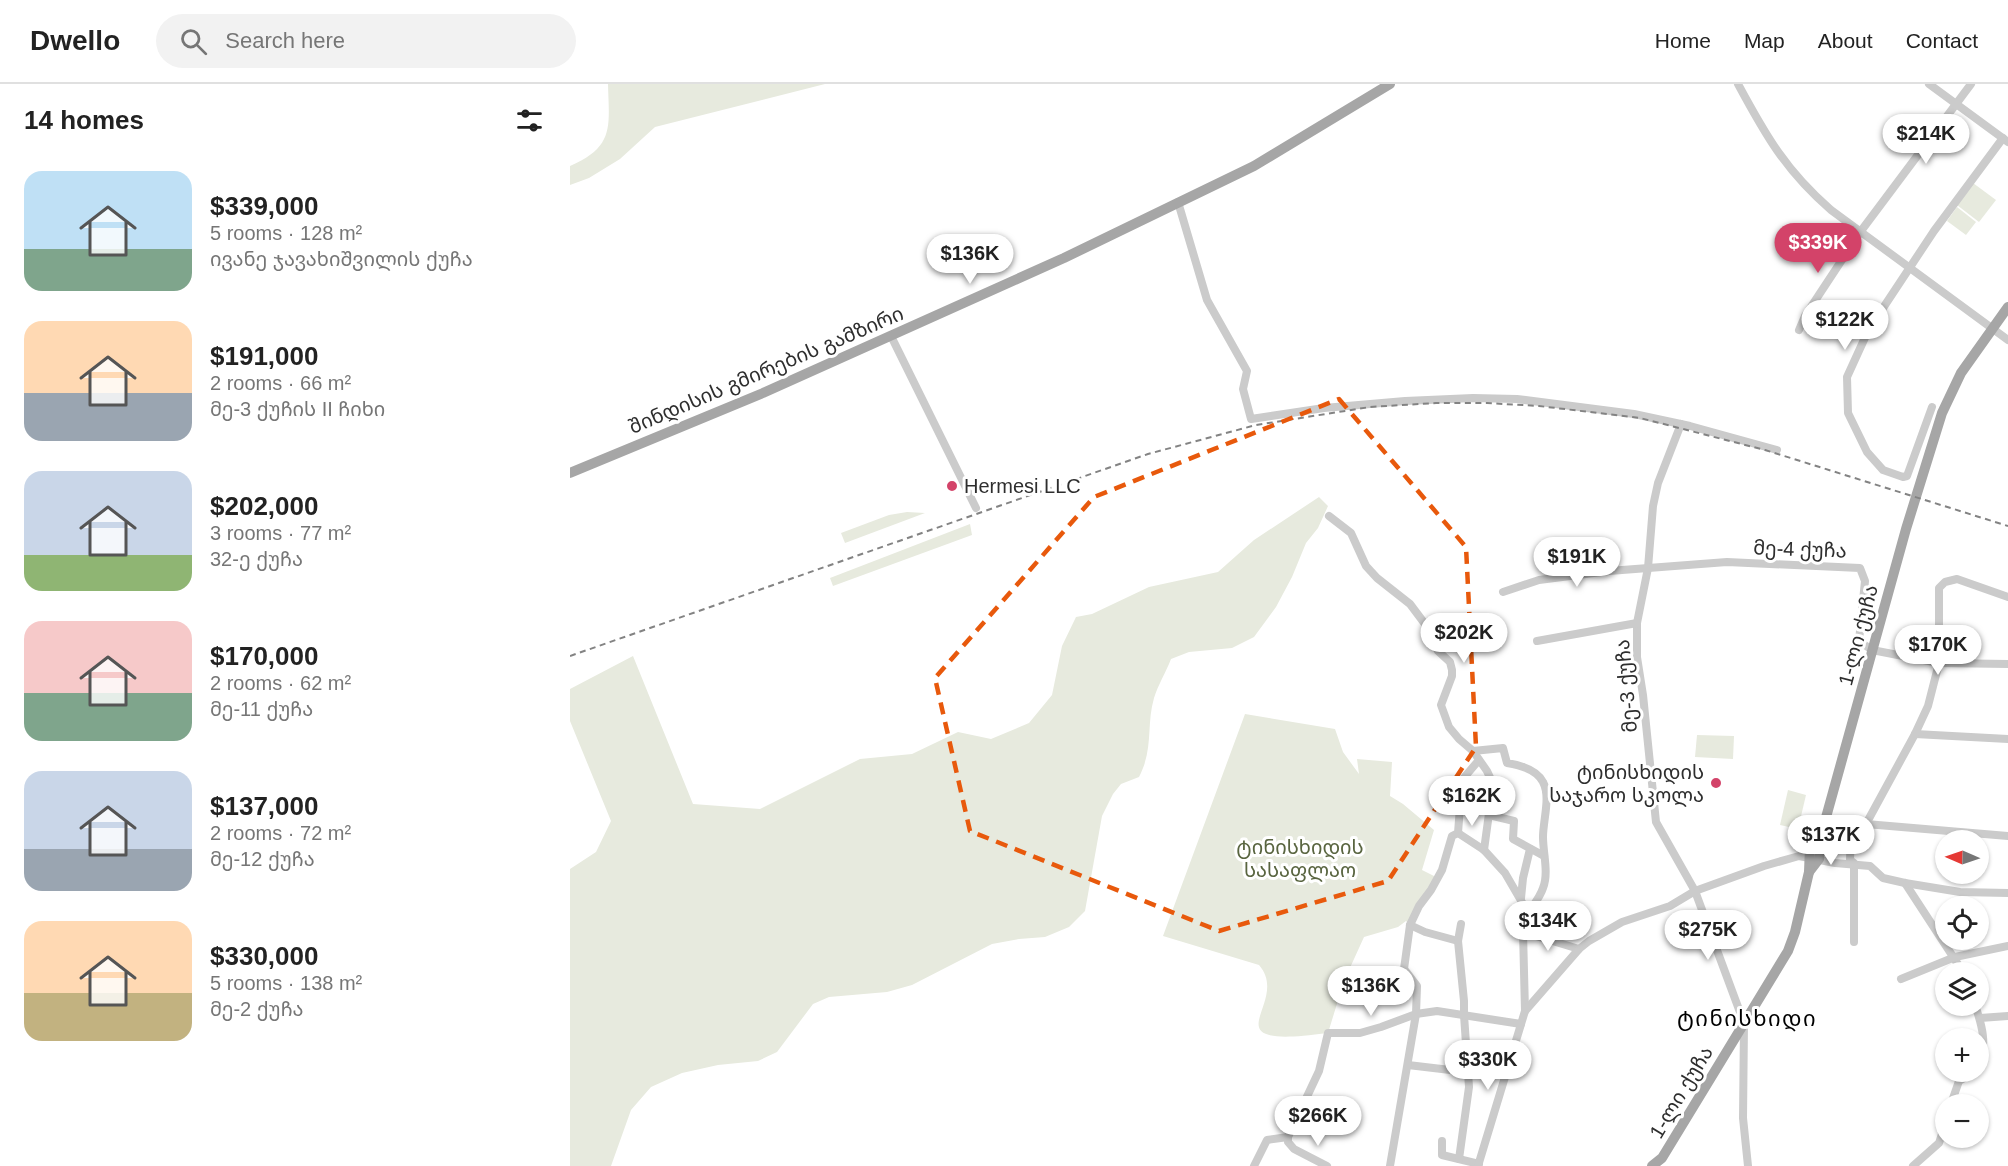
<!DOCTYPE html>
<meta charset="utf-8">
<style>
:root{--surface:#fff;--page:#f2f2f2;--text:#222;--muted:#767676;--line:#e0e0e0;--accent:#d34369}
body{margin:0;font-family:Arial,"Noto Sans Georgian",sans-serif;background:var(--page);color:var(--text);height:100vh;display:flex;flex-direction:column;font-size:22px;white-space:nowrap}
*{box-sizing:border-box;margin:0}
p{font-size:20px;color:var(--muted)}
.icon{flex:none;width:33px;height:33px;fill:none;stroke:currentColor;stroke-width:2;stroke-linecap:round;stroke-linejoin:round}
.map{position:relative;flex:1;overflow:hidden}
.side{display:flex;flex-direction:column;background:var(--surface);width:570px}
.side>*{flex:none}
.needle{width:39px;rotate:272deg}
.controls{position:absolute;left:1365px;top:746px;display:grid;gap:12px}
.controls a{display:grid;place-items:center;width:54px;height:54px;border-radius:50%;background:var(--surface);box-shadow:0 2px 4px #0004;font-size:30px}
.price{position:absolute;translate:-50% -51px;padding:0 14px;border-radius:21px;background:#fff;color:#222;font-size:20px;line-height:39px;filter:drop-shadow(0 2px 3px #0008)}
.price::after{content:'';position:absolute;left:50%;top:36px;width:18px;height:14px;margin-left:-9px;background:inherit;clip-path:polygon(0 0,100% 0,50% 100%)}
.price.on{background:var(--accent);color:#fff}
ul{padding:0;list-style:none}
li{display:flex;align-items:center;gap:18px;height:150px;padding:0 24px}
li span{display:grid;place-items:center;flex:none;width:168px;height:120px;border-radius:18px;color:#555}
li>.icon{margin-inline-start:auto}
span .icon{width:72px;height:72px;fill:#fffc;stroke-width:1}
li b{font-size:26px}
h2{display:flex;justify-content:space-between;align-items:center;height:72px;padding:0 24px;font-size:26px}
header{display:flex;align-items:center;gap:36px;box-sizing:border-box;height:84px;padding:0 30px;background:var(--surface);border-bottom:2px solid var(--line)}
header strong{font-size:28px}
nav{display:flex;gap:33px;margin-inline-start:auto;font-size:21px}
.search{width:420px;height:54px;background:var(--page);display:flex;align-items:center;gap:15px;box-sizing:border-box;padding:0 21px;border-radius:33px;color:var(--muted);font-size:22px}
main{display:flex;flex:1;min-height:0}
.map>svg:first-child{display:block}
.green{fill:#e7eade}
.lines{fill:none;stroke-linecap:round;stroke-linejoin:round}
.minor{stroke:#cbcbcb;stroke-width:8}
.major{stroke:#a6a6a6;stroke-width:10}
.rail{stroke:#838383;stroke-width:2;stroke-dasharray:6 4.5;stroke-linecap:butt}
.marked{fill:none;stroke:#e8590c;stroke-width:4.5;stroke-dasharray:12 8;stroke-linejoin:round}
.poi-dot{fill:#d34369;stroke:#fff;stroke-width:2}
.labels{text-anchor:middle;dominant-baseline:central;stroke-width:6;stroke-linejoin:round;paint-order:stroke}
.street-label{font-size:20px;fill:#2e2e2e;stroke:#fff}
.poi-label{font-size:20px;fill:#2e2e2e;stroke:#fff;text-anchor:start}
.park-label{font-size:20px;fill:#596540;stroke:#fff}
.quarter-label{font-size:22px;letter-spacing:1.5px;fill:#000;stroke:#fff}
</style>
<header>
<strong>Dwello</strong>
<div class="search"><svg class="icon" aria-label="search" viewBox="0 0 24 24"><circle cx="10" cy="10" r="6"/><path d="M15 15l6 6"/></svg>Search here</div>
<nav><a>Home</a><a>Map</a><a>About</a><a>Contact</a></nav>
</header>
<main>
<section class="side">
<h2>14 homes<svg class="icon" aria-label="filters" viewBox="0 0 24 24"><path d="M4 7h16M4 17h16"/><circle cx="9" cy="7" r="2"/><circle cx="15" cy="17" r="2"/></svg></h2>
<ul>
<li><span style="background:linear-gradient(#bfe0f5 65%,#7fa58c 0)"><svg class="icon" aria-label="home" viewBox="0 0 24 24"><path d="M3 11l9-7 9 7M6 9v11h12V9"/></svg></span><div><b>$339,000</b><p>5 rooms · 128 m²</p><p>ივანე ჯავახიშვილის ქუჩა</p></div></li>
<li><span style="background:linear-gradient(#ffd9b3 60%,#9aa5b1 0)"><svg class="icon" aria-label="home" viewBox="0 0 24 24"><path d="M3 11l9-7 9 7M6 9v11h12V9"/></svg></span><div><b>$191,000</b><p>2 rooms · 66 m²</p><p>მე-3 ქუჩის II ჩიხი</p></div></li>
<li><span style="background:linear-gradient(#c9d6e8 70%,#8fb573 0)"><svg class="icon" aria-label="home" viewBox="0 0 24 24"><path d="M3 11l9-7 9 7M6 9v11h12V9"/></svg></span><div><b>$202,000</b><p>3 rooms · 77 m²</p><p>32-ე ქუჩა</p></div></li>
<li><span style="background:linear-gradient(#f6c9c9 60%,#7fa58c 0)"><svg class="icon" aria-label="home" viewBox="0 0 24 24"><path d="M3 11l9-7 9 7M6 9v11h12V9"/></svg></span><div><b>$170,000</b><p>2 rooms · 62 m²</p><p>მე-11 ქუჩა</p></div></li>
<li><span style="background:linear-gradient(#c9d6e8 65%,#9aa5b1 0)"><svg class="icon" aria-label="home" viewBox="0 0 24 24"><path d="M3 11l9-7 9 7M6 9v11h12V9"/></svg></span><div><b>$137,000</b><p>2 rooms · 72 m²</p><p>მე-12 ქუჩა</p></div></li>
<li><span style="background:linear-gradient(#ffd9b3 60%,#c2b280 0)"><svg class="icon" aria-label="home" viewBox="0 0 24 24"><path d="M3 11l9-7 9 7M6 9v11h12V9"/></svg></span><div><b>$330,000</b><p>5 rooms · 138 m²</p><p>მე-2 ქუჩა</p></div></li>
</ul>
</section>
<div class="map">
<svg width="1438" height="1082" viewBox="0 0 1438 1082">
<rect width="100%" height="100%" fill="#fff"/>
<g class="green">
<path d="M38 0H255L85 43 50 75 19 94 0 101V82C45 63 39 42 38 0Z"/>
<polygon points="1403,99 1426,116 1409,138 1387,121"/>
<polygon points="1387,123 1406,138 1396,151 1377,137"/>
<polygon points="1264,227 1293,242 1288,252 1259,238"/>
<path d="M749 413 758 422 748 444 736 459 722 493 706 523 684 553 662 564 619 568 601 575C596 588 588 601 584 614 576 642 584 664 569 693L551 700 543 710 532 732 515 827 499 843 475 853 449 855 422 860 342 901 317 908 259 913 243 920 207 968 188 977 148 981 112 989 81 1003 61 1026 41 1082H0V785L26 768 41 737 0 637V605L63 572 123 720 190 725 290 675 342 670 388 648 421 655 459 639 482 611 492 562 506 533 522 530 579 503 648 488 684 456Z"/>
<polygon points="337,428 355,429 275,459 271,449 319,431"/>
<polygon points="400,440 402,451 263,502 260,494"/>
<path d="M675 630 765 645 773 668 789 690 787 675 822 678 820 712 833 720 864 746 852 786 868 794 840 841 836 837 828 843 794 853 774 897 758 949C632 966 723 920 689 881L593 852Z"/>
<polygon points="1127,651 1164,652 1163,675 1125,673"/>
<polygon points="1218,706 1236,711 1228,745 1210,741"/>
</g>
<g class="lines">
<g class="minor">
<path d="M1168 0C1196 52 1216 87 1261 126L1438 256"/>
<polyline points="1359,0 1438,58"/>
<polyline points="608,118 637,216 677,287 673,305 681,335 754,324 835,317 903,314 947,315 1064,330 1120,342 1207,366"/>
<polyline points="1229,246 1235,232 1291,147 1401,0"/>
<polyline points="321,252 406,424"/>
<polyline points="1362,323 1337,392 1333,393 1313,386 1297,368 1278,329 1277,293 1298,247 1317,218 1364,147 1433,54"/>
<polyline points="1111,340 1088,399 1083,422 1078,484 1067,539 1067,573 1073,611 1086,738 1125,807 1174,939 1173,1034 1178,1082"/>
<polyline points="759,432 781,449 796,482 807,494 840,520 855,540 868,567 880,578 882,586 882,592 871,621 879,643 889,655 903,667 917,687 923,700 914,766"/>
<polyline points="933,508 969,496 1039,487 1157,478 1290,484 1295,497 1289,557 1302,566 1369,579 1438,580"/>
<polyline points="967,557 1067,539"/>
<polyline points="1345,650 1438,655"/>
<path d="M903 667 933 664 937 679C950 681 967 686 973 698 981 713 973 736 973 753 973 769 979 789 973 804 970 814 961 824 956 832"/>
<polyline points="919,731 944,737 943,755 974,772"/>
<polyline points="1296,740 1438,752"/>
<polyline points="888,749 914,766 935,789 953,820 956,832 953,848 955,927"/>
<polyline points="1281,750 1280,776 1284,779 1284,858"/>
<polyline points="1249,760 1252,761 1281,750 1296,740 1345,650 1358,622 1369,579 1369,504 1375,498 1387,495 1438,513"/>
<polyline points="1335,799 1393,888"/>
<polyline points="951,814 953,794 960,765"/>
<polyline points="840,841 855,848 888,857"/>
<polyline points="953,848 1009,865"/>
<polyline points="1331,895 1385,873 1438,862"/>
<path d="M1405 921C1412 941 1418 962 1408 981"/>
<polyline points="1410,934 1438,932"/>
<polyline points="838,981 897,988"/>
<polyline points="1381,1020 1389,997 1405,987"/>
<polyline points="872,1057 872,1071 909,1080"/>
<polyline points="889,1075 899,1003 894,931 894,917 888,857 891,840"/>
<polyline points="684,1082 697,1056 718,1053"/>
<polyline points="757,1082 724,1065 718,1058 718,1053 749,987 758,949 790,949 811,943 846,930 867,927 951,940"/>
<polyline points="820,1082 846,930 847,902 834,885 840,841 849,822 861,806 872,786 882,752 888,749 892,696 909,676"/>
<polyline points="908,1082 955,927 1009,865 1019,857 1052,838 1100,822 1125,807 1194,782 1229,772 1265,779 1300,782 1313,794 1335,799 1390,808 1438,809"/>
<polyline points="1343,1082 1369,1059 1376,1038"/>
</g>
<g class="major">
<polyline points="0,389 193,309 494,174 684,82 820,0"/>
<polyline points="1239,788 1249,775 1255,737 1336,445 1372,329 1391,289 1438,223"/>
<polyline points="1082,1082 1092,1074 1218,867 1225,848 1239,788 1240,763 1252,741"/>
</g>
<polyline class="rail" points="0,572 578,370 686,341 800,323 866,319 917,319 969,322 1070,334 1195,366 1438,442"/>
</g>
<path class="marked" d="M769 315 896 463 906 663 818 797 649 847 400 747 365 594 524 413Z"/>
<g class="poi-dot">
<circle cx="382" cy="402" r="6"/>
<circle cx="1146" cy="699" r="6"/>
</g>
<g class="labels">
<g class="street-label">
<text transform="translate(196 286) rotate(-23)">შინდისის გმირების გამზირი</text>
<text transform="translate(1230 465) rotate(2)">მე-4 ქუჩა</text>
<text transform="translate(1288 551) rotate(-75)">1-ლი ქუჩა</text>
<text transform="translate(1056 602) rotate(-95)">მე-3 ქუჩა</text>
<text transform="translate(1111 1008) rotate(-59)">1-ლი ქუჩა</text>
</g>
<g class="poi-label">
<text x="394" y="402">Hermesi LLC</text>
<text x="1134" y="688" text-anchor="end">ტინისხიდის<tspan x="1134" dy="23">საჯარო სკოლა</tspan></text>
</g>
<g class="park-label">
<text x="730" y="763">ტინისხიდის<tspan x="730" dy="23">სასაფლაო</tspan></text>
</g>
<g class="quarter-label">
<text x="1177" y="934">ტინისხიდი</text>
</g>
</g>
</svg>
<div class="controls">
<a><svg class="needle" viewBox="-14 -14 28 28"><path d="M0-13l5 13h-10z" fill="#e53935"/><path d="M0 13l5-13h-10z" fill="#767676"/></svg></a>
<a><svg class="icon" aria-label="locate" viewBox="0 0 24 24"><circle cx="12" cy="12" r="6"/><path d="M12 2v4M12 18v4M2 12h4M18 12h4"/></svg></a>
<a><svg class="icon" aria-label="layers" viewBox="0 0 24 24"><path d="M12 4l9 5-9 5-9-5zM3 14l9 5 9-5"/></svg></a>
<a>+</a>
<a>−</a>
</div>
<b class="price" style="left:1356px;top:81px">$214K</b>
<b class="price on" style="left:1248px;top:190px">$339K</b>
<b class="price" style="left:400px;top:201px">$136K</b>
<b class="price" style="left:1275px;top:267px">$122K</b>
<b class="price" style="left:1007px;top:504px">$191K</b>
<b class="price" style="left:894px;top:580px">$202K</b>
<b class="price" style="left:1368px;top:592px">$170K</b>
<b class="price" style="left:902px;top:743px">$162K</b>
<b class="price" style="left:1261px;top:782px">$137K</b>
<b class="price" style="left:978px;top:868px">$134K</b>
<b class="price" style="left:1138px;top:877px">$275K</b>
<b class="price" style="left:801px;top:933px">$136K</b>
<b class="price" style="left:918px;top:1007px">$330K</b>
<b class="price" style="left:748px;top:1063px">$266K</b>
</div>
</main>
